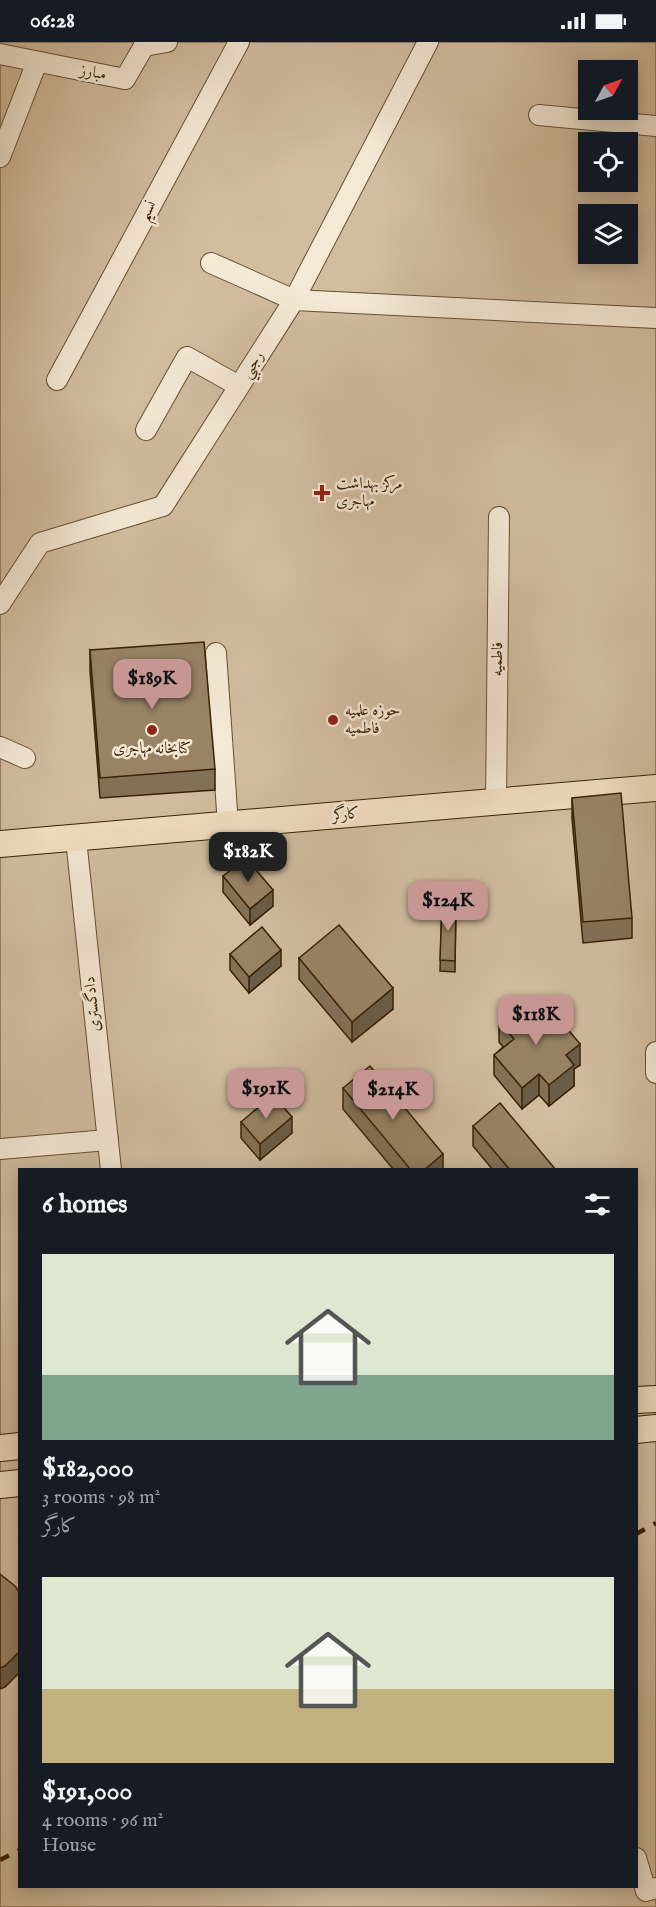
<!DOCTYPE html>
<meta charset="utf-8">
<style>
:root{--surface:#171b24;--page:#242831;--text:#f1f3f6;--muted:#9ea1a6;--accent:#c59692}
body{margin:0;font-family:"IM FELL English",Amiri,serif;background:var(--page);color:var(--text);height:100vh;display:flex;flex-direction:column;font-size:22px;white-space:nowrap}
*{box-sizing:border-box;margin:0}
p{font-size:20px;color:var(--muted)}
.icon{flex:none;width:33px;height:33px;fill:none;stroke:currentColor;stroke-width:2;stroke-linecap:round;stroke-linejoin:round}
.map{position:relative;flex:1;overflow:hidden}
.side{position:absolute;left:18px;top:1126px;width:620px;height:720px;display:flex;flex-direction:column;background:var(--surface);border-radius:0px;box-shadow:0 3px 15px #0003}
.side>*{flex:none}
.needle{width:39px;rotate:50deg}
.controls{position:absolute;left:578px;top:18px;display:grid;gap:12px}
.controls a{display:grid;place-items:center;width:60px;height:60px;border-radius:0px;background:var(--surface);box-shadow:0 3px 15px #0003;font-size:30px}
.price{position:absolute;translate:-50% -51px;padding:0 14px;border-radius:12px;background:var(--accent);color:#111;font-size:20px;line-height:39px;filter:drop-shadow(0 2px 3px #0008)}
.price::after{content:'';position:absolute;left:50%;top:36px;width:18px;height:14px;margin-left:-9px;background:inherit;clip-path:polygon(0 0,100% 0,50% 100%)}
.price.current{background:#222;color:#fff}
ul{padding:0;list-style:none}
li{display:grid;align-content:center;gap:12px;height:318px;padding:0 24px}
li span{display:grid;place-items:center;height:186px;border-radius:0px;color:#555}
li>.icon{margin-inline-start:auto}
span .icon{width:108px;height:108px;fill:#fffc;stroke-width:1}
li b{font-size:26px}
h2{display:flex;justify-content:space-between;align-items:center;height:72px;padding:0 24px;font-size:26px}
.status{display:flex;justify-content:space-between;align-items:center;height:42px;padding:0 30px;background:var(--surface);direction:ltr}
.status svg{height:16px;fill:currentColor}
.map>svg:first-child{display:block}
.green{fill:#d1bda0;stroke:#856f52;stroke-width:1.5;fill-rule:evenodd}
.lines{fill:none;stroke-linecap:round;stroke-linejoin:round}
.minor-casing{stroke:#675032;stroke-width:22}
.major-casing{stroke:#392103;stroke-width:28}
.minor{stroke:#f5e9d6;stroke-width:20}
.major{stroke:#f0ddc0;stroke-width:26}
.rail{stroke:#392103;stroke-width:4.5;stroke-dasharray:10 10;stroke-linecap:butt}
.wall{fill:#837157;stroke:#392103;stroke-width:1.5}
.shaded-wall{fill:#6a5c47;stroke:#392103;stroke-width:1.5}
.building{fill:#988365;stroke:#392103;stroke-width:1.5}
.poi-dot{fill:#8f2418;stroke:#f5e9d6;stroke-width:2}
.labels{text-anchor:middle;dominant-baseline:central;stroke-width:5;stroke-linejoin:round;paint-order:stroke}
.street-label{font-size:16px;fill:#392103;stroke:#f5e9d6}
.poi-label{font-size:16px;fill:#392103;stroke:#f5e9d6;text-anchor:start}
</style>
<div class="status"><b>06:28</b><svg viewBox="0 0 49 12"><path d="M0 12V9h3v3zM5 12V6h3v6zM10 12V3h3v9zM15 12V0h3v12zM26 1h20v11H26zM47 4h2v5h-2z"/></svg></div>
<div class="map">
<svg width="656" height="1865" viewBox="0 0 656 1865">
<rect width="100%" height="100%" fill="#f0ddc0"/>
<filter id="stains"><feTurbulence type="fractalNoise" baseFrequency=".00333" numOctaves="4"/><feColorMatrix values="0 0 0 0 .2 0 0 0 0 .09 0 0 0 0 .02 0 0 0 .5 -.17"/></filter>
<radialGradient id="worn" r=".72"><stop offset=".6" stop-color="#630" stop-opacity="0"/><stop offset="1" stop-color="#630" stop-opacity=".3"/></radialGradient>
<path class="green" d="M0 0H656V1865H0ZM588 28H627V68H588ZM588 100H627V140H588ZM588 172H627V212H588ZM20 1128H636V1845H20Z"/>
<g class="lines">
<defs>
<g id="minor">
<polyline points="0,12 125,37 144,4 167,0"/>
<polyline points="539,73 656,84"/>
<polyline points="0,115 37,20"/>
<polyline points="211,221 294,258 656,276"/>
<polyline points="57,338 239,0"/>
<polyline points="146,388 187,315 239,344"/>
<polyline points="0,562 40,501 163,464 294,258 428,0"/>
<polyline points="216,611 228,783"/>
<polyline points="0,705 25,716"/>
<polyline points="496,760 499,475"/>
<polyline points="76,797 111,1128"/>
<polyline points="656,1010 656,1031"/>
<polyline points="0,1107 108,1098"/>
<polyline points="636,1816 646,1849 656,1846"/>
</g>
<g id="major">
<polyline points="0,802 656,746"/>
<polyline points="636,1358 656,1357"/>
<polyline points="636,1388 656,1386"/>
<polyline points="0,1406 20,1404"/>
<polyline points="0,1443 20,1441"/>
</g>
</defs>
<use href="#minor" class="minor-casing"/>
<use href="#major" class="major-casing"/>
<use href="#minor" class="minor"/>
<use href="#major" class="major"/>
<g class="rail">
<polyline points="636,1492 656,1481"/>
<polyline points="0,1818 20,1808"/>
</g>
</g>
<g class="wall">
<polygon points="90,608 215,727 215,748 100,756 90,629"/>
<polygon points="572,756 632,876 632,896 583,901 572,776"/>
<polygon points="223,834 273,864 250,883 223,850"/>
<polygon points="442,861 456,861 455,930 440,929"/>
<polygon points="230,912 281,924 249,951 230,928"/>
<polygon points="299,916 393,967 352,1000 299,937"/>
<polygon points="535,976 580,1023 574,1027 574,1044 549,1064 539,1053 522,1067 494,1033 494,1013 503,1005 499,1000 499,980"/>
<polygon points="343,1046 443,1128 394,1128 343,1067"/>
<polygon points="241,1080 292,1091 260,1118 241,1096"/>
<polygon points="473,1084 556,1128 493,1128 473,1104"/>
</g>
<g class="shaded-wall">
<polygon points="273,848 273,864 250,883 250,867"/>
<polygon points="281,908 281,924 249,951 249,935"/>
<polygon points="393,946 393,967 352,1000 352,980"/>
<polygon points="580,1002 580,1023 574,1027 574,1044 549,1064 549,1043 566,1013"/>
<polygon points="539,1032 539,1053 522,1067 522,1046"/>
<polygon points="292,1075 292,1091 260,1118 260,1102"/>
<polygon points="443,1112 443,1128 424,1128"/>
<polygon points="20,1609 20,1630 5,1645 0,1647 0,1626"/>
</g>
<g class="building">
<polygon points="204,600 215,727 100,736 90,608"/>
<polygon points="621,751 632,876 583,880 572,756"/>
<polygon points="246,816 273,848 250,867 223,834"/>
<polygon points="442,861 456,861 455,919 440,918"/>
<polygon points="339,883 393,946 352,980 299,916"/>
<polygon points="262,885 281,908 249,935 230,912"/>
<polygon points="522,961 535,976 549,965 580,1002 566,1013 574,1023 549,1043 539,1032 522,1046 494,1013 514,997 499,980"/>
<polygon points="370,1024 443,1112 424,1128 411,1128 343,1046"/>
<polygon points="273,1053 292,1075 260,1102 241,1080"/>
<polygon points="500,1061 556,1128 510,1128 473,1084"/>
<polygon points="0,1532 15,1544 20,1551 20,1609 5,1624 0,1626"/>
</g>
<g class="poi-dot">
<path d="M319 442h6v6h6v6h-6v6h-6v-6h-6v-6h6z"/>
<circle cx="333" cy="678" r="6"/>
<circle cx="152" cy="688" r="6"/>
</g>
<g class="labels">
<g class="street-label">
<text transform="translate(93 31) rotate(11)">مبارز</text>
<text transform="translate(148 169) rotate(-62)">نسيم</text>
<text transform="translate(253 323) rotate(-58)">رجبي</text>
<text transform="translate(498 617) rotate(-89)">فاطميه</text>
<text transform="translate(346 773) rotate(-5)">کارگر</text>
<text transform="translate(93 962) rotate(-96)">دادگستری</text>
</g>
<g class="poi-label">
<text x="336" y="442">مرکز بهداشت<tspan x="336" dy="18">مهاجری</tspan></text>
<text x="345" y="669">حوزه علمیه<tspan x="345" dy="18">فاطمیه</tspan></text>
<text x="152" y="707" text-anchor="middle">کتابخانه مهاجری</text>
</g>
</g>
<rect width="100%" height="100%" filter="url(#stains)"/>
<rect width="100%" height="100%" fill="url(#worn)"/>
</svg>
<div class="controls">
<a><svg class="needle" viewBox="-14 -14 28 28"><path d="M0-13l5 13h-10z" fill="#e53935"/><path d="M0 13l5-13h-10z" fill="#9ea1a6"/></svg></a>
<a><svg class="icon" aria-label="locate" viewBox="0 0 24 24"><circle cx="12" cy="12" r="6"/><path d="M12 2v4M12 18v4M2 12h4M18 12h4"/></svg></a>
<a><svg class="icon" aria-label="layers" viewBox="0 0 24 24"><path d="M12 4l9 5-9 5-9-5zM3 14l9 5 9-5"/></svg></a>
</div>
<b class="price" style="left:152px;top:668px">$189K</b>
<b class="price current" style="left:248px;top:841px">$182K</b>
<b class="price" style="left:448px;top:890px">$124K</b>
<b class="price" style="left:536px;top:1004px">$118K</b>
<b class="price" style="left:266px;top:1078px">$191K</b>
<b class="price" style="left:393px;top:1079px">$214K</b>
<section class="side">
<h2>6 homes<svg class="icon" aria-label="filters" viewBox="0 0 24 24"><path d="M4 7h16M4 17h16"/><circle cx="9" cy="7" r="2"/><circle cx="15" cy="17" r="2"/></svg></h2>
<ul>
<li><span style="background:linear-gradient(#dfe7d0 65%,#7fa58c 0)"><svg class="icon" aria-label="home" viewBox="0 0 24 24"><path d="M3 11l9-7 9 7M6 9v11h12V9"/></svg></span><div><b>$182,000</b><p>3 rooms · 98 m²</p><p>کارگر</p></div></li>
<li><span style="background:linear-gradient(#dfe7d0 60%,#c2b280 0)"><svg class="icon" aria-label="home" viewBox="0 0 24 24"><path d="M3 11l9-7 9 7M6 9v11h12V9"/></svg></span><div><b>$191,000</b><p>4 rooms · 96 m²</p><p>House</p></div></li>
</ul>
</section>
</div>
